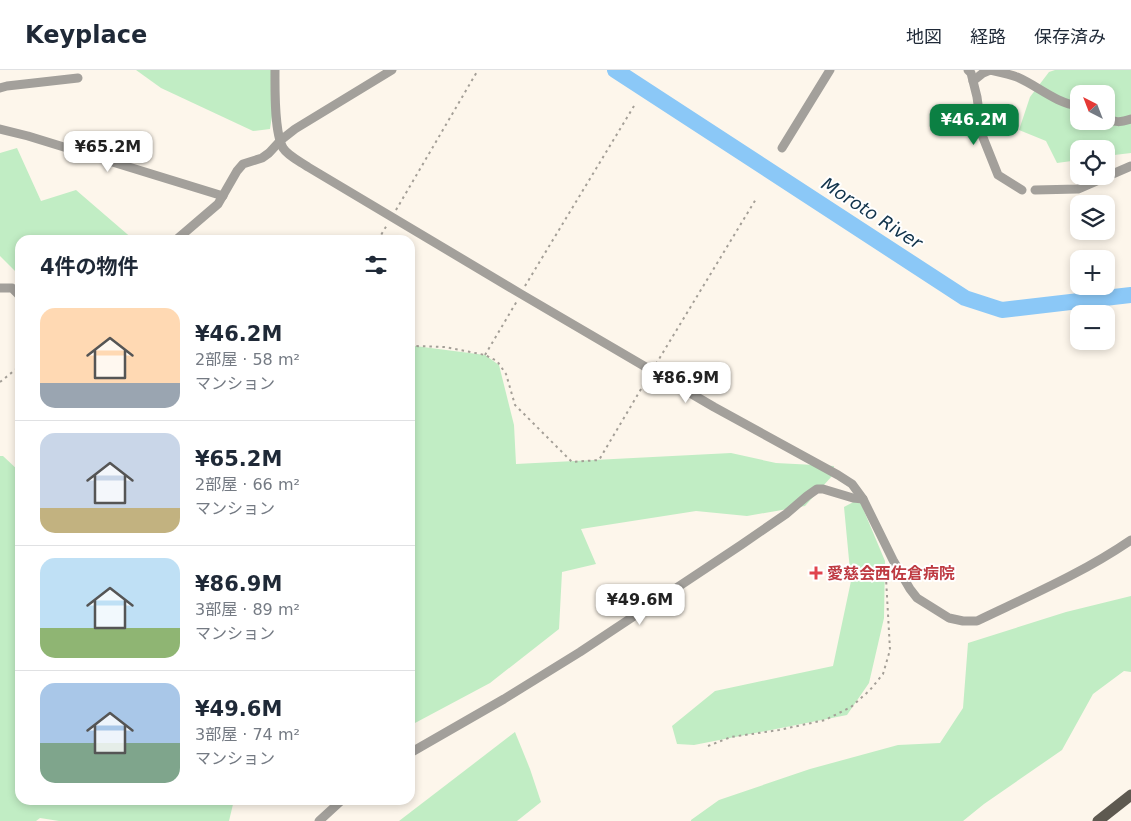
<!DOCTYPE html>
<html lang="ja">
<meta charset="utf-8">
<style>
:root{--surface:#fff;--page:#f6f6f7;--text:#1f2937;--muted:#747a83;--line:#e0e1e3;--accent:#0b8043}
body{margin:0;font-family:"DejaVu Sans","Noto Sans JP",sans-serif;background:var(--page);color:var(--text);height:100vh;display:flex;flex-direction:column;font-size:19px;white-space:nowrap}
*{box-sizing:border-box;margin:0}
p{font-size:16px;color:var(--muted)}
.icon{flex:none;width:28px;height:28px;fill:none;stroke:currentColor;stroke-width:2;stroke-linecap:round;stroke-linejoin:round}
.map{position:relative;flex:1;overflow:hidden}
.side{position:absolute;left:15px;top:165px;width:400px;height:570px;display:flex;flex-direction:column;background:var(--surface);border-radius:15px;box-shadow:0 2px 8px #0003}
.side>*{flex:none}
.needle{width:32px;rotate:318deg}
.fabs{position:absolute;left:1070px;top:15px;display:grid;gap:10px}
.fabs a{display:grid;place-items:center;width:45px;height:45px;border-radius:10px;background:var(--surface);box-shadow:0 2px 8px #0003;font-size:25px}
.price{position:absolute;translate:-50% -42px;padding:0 11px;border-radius:10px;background:#fff;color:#222;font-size:16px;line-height:32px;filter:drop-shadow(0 1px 2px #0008)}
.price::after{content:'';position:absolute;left:50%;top:30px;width:15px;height:11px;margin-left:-8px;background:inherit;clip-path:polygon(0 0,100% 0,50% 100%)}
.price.on{background:var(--accent);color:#fff}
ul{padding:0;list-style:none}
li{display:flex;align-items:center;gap:15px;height:125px;padding:0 25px}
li+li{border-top:1px solid var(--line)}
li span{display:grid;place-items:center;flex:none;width:140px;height:100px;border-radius:15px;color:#555}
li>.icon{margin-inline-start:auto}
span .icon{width:60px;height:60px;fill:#fffc;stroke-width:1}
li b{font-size:21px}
h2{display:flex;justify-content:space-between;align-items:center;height:60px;padding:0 25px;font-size:21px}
header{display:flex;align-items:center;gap:30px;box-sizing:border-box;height:70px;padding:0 25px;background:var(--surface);border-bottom:1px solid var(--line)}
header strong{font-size:24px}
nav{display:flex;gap:28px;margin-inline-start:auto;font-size:18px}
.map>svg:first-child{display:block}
.green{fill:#c1edc4;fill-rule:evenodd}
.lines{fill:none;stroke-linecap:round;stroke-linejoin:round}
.river{stroke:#8bc8f7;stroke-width:16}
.path{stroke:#a49f97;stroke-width:2;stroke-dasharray:2.5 4;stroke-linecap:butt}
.minor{stroke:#a3a09b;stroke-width:9}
.major{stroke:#5e5950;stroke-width:11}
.health-dot{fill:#e0444e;stroke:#fff;stroke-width:2}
.labels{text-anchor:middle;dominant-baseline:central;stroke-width:4;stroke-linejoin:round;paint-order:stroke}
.health-label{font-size:16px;font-weight:bold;fill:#be3a42;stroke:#fff;text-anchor:start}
.water-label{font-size:18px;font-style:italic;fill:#11334b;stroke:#fff}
</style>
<header>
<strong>Keyplace</strong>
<nav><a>地図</a><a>経路</a><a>保存済み</a></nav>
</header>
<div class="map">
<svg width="1131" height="751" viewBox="0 0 1131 751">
<rect width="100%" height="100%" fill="#fdf6eb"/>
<g class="green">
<polygon points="136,0 279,0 270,59 253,61 161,18"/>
<path d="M1055 0H1131V83L1106 86V79H1079V90L1057 93 1046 71 1019 60 1030 27 1049 2ZM1079 24H1106V51H1079Z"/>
<polygon points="17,78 41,131 76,120 134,170 20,170 20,206 0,186 0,83"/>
<polygon points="415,276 485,285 499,295 514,355 516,394 731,383 776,393 834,396 832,406 805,436 747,446 696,441 581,459 596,494 562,502 559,559 490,613 415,653 410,653 410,279"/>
<polygon points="0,386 3,386 20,402 20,730 234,730 229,751 59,751 40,748 36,751 0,751"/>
<polygon points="859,429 885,491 884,548 869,613 847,645 694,675 677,674 672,656 715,621 833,596 851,511 844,437"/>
<polygon points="1131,526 1131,602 1124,601 1093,624 1062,680 984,734 963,751 691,751 691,750 719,730 810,699 898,675 940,673 963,638 968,573 1066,542"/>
<polygon points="515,662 530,699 541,732 517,751 399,751"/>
</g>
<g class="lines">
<polyline class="river" points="615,0 965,228 1002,240 1131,225"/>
<g class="path">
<polyline points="396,140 478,0"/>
<polyline points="378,170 387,155"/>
<polyline points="525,216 634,36"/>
<polyline points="410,277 415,276 445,277 485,285 497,291 506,304 515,335 572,392 599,390 647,309"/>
<polyline points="485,285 517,231"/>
<polyline points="656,294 756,129"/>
<polyline points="0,312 20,296"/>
<polyline points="16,393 20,385"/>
<polyline points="708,676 731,667 779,660 825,650 851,637 870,620 883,604 890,580 886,508 888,499"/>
</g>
<g class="minor">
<path d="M275 0C275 19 274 62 283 78 288 86 301 92 308 97L521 224 714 337 838 405 852 414 863 429 893 490 910 519 917 528 949 548 963 551H977C1029 526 1083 503 1131 470"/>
<polyline points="968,0 971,3 977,27 982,65 998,105 1022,120"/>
<path d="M990 0C999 2 1009 4 1017 7 1038 16 1055 33 1079 36"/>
<polyline points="973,11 983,3 990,0"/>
<polyline points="0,18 7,16 78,8"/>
<path d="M1106 46C1113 54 1122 52 1131 49"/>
<polyline points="0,59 28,66 223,126"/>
<polyline points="782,78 830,0"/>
<polyline points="1035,120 1078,119 1131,96"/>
<polyline points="176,170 218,134 237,101 243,94 262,88 269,83 281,70 295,59 392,0"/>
<polyline points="0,218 12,218 20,226"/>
<polyline points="410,683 504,629 580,582 741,475 786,444 807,426 817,419 823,419 853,428 863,429"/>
<polyline points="319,751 342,730"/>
</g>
<polyline class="major" points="1098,751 1131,725"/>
</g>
<path class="health-dot" d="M813.5 495.5h5v5h5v5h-5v5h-5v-5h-5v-5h5z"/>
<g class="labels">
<g class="health-label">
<text x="827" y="503">愛慈会西佐倉病院</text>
</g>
<g class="water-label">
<text transform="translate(872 143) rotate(33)">Moroto River</text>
</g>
</g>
</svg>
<div class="fabs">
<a><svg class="needle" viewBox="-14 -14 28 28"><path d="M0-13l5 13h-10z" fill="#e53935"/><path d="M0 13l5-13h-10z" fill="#747a83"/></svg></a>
<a><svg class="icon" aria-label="locate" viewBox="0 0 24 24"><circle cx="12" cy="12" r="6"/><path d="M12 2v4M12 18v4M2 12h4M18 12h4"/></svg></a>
<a><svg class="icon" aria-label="layers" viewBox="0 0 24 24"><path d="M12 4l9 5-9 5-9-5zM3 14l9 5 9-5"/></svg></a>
<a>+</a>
<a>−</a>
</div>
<b class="price on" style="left:974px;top:76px">¥46.2M</b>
<b class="price" style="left:108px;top:103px">¥65.2M</b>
<b class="price" style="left:686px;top:334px">¥86.9M</b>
<b class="price" style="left:640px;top:556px">¥49.6M</b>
<section class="side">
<h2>4件の物件<svg class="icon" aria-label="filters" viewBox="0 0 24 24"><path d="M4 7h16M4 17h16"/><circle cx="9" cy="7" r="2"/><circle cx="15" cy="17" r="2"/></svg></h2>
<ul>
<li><span style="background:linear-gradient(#ffd9b3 75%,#9aa5b1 0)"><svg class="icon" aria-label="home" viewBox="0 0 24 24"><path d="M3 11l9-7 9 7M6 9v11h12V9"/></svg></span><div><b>¥46.2M</b><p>2部屋 · 58 m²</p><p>マンション</p></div></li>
<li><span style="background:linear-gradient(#c9d6e8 75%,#c2b280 0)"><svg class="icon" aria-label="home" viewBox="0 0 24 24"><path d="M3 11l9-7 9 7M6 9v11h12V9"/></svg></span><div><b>¥65.2M</b><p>2部屋 · 66 m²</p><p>マンション</p></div></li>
<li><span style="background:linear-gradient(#bfe0f5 70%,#8fb573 0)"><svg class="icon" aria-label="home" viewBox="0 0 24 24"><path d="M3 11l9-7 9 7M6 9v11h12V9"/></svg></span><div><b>¥86.9M</b><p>3部屋 · 89 m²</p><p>マンション</p></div></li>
<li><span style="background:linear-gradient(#a9c7e8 60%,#7fa58c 0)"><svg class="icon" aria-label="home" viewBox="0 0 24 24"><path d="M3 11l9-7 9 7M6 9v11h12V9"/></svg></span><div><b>¥49.6M</b><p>3部屋 · 74 m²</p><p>マンション</p></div></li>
</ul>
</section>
</div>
